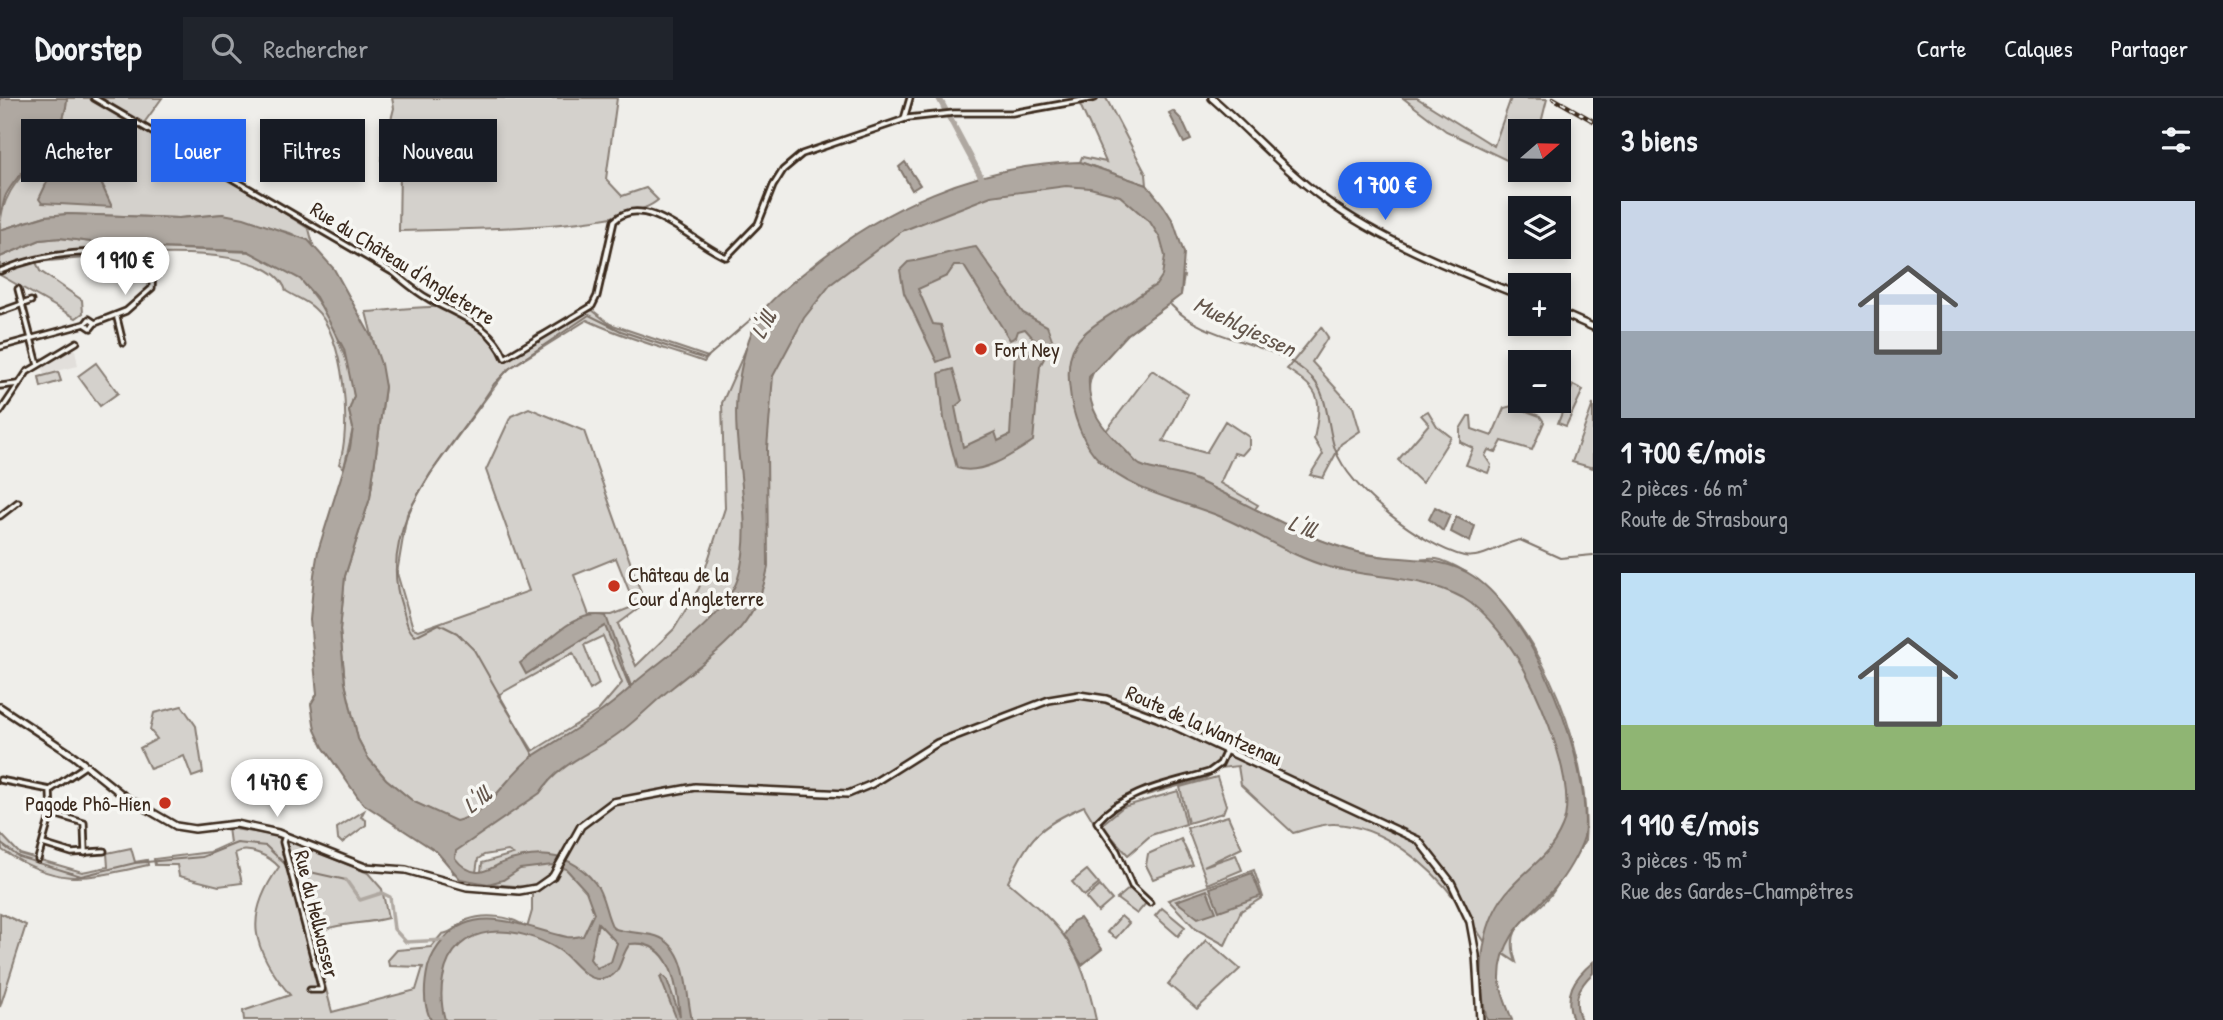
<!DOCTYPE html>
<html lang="fr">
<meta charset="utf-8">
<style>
:root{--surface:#171b24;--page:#20242c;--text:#f1f3f6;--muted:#9ea1a6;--line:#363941;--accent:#2563eb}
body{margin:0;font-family:"Patrick Hand",sans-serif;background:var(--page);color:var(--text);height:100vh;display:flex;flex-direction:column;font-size:26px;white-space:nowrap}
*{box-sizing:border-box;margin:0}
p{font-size:23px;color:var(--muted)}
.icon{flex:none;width:38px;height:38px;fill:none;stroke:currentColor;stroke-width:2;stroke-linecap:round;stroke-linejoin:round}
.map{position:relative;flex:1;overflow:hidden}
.side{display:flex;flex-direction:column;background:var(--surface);width:630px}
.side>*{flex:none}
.banner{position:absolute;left:21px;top:21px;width:665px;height:63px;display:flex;gap:14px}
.needle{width:46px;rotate:70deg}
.controls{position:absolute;left:1508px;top:21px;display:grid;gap:14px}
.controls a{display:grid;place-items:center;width:63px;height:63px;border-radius:0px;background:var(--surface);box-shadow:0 4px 10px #0003;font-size:35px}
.price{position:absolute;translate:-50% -60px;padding:0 16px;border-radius:24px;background:#fff;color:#222;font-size:23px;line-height:46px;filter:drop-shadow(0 2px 4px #0008)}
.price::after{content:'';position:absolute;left:50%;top:42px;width:21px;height:16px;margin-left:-10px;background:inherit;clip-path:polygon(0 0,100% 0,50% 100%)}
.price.on{background:var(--accent);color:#fff}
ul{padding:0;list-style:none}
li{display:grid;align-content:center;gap:14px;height:371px;padding:0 28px}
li+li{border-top:2px solid var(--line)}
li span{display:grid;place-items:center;height:217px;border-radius:0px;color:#555}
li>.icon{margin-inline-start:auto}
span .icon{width:126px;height:126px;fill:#fffc;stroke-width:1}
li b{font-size:30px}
h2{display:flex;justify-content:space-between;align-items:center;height:84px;padding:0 28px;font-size:30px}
.chip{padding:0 24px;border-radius:0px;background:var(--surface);box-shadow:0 4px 10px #0003;font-size:24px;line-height:63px}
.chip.on{background:var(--accent);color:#fff}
header{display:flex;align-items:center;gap:42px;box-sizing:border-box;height:98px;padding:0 35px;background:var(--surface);border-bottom:2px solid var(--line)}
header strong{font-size:33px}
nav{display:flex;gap:38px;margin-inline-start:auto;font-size:24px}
.search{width:490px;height:63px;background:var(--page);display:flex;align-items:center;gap:18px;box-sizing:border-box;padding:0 24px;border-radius:0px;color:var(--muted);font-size:26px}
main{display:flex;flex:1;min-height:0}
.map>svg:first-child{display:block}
.built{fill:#e2dfdb}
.green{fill:#d4d1cc;stroke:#887e75;stroke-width:2;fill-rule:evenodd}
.water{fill:#afa8a1;stroke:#81766d;stroke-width:2;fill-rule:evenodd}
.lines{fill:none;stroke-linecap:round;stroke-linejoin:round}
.stream{stroke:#81766d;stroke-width:2}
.canal{stroke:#afa8a1;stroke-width:3.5}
.river{stroke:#afa8a1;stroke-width:6}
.street-casing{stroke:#3b2a1e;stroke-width:9}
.secondary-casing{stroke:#3b2a1e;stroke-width:10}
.street{stroke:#f6f6f2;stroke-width:3.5}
.secondary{stroke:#f6f6f2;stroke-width:5}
.rail-casing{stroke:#3b2a1e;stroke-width:4.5}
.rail{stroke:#f6f6f2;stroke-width:2;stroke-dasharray:5;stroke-linecap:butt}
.poi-dot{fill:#c8321e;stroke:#f6f6f2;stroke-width:2.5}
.labels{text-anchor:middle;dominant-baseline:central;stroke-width:7;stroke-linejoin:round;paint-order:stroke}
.street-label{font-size:21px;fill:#3b2a1e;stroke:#f6f6f2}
.poi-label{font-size:21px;fill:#3b2a1e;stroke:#f6f6f2;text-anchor:start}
.water-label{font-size:23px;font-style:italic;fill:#64564c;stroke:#f6f6f2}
</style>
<header>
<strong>Doorstep</strong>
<div class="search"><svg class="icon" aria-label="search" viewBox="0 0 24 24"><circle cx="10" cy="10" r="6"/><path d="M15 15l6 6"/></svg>Rechercher</div>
<nav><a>Carte</a><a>Calques</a><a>Partager</a></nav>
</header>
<main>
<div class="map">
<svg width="1593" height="922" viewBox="0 0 1593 922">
<rect width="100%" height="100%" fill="#efeeea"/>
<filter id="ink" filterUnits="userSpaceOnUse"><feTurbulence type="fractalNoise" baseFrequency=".0143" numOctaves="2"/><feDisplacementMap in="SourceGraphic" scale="14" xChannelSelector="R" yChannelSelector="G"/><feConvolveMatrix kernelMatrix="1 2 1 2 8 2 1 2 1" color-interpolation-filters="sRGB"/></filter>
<g filter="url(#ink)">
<polygon class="built" points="74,246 78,268 44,276 41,266"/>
<g class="green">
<path d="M67 0H162L144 25 309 131 313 146 290 135 223 116 179 120 68 116 45 118 0 132C0 71 64 59 67 0ZM69 47C81 51 98 55 100 69 102 78 99 83 105 91Z"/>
<path d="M392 0H617L606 81 622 98 646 90 658 102C624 132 452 131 399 133L400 71 381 62 394 10Z"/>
<polygon points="1077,0 1106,0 1146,76 1147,87 1080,64 1082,59 1106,64"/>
<polygon points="1403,0 1417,0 1494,48 1511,0 1547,1 1539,33 1521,33 1521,69 1446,33"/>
<path d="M1106 87 1161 128 1169 176 1184 178 1181 196C1142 232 1051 267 1106 333L1152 272 1188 296 1163 343 1206 355 1225 323 1249 339V349L1242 357 1234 355 1220 385 1258 407 1255 411C1295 432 1334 452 1379 458 1391 460 1404 462 1416 462 1424 462 1431 459 1441 462 1530 493 1593 651 1585 743 1574 759 1564 777 1553 794 1536 820 1502 822 1516 864L1484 843 1453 795 1457 804C1430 767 1383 728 1335 726 1322 725 1305 732 1293 735L1241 687 1238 668 1220 670 1206 680 1122 704 1095 726 1084 708C1037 729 1030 739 1008 784 1065 832 1080 847 1096 922H244L243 913 290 897C252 851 243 819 279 769 269 758 249 748 235 755L242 785 219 788 179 778 177 767H155L154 761 210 754 230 745 228 730 279 738 368 775 382 791 388 820C363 827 335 824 312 837L332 914 416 892 423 869 389 868 388 862 397 852 431 849 442 836C453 835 457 827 467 822 485 815 513 818 527 830L532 813V789C526 789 484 786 480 783L482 765 513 756 508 753 484 757 478 761 475 781 453 775 450 721 414 704 386 681 368 660 358 641 345 585 340 532 345 478 370 400 385 289 366 214C389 213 413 208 436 209 460 210 493 240 504 260L537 236 592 212 610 226 708 259 704 264C665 250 624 240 587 222L507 272 430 376 407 416 397 475 413 530 419 532 529 493 486 372 511 318 529 310 584 333 645 506 618 526 636 568 674 531 699 490 725 410 722 305 761 217 782 225 874 139 1007 89ZM616 460 635 508 612 517H589L574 477ZM603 538 622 585 598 613 533 653 498 597 573 555 590 592 599 586 584 547ZM307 776 317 809 301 814 292 779Z"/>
<path d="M60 140 131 149 250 154 300 180 327 216 351 273 354 298 349 313 353 330 344 370 339 366C352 332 345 236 314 210 307 203 295 199 286 193 275 155 188 155 156 156V178L150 179 151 169 147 165 98 159 36 164 40 173 82 202 83 215 76 220 0 177V159L40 142Z"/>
<path d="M1321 229 1328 239 1312 264 1353 309 1360 333 1341 346 1323 380 1310 377 1323 356 1314 341C1322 300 1322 294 1287 271Z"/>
<polygon points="96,265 118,295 100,308 78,278"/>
<polygon points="58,274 61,283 41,289 39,279"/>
<polygon points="1573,287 1583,292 1566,328 1558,325"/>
<polygon points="1593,306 1593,370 1572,364"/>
<polygon points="1512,308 1540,318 1544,324 1532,352 1502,343 1496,354 1488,352 1485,358 1491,367 1488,375 1466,367 1473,350 1460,344 1460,331 1468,318 1471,318 1472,331 1492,338 1504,310"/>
<polygon points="1428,313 1437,328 1451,339 1422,385 1398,362 1429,326 1421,317"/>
<polygon points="182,608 196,628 203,675 192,679 184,658 150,671 140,650 157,641 150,632 154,615"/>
<polygon points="1217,679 1226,707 1223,715 1188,725 1180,689"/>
<polygon points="1178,693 1186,726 1151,737 1128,757 1101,727 1123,709"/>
<polygon points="364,713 361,719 366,722 366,727 342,745 338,741 337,730"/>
<polygon points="1228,718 1242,750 1204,768 1236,757 1242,772 1208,786 1187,730"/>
<path d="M0 735 20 756 82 774 108 769 107 755 131 750 135 764 147 762 148 767C85 781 60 790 2 752Z"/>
<polygon points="1181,741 1193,767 1153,781 1146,767 1148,756"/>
<polygon points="1087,772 1099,786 1084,798 1072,784"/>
<polygon points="1254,772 1263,799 1241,813 1225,847 1196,831 1168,802"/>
<polygon points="1100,788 1112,802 1098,814 1086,800"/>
<polygon points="1131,789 1147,804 1137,816 1117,801"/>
<polygon points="1162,810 1185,829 1178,838 1155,818"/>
<polygon points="0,815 26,827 0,909"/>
<polygon points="1121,818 1129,825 1116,840 1107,834"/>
<polygon points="1206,842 1240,871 1197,911 1168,886"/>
</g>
<g class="water">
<path d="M0 0H67C65 43 26 61 7 95 3 101 4 109 0 115Z"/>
<polygon points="1173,13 1182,22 1191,42 1184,45 1169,15"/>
<polygon points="69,47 98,61 101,85 112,109 42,105 39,101 57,63"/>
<polygon points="905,64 920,87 912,92 899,69"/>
<path d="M1080 64 1147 87 1163 107 1173 123 1184 155 1181 197 1128 236 1089 279C1087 312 1102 330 1125 352 1129 356 1135 364 1140 367 1155 374 1179 374 1196 382 1254 408 1302 441 1365 456 1401 463 1442 457 1473 478 1533 518 1593 667 1584 739 1579 755 1566 777 1555 790 1529 818 1499 839 1500 882 1500 894 1508 910 1512 922H1487C1477 881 1479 829 1506 795 1527 769 1548 762 1562 729 1579 691 1542 605 1524 571 1510 546 1487 514 1463 500 1421 477 1374 481 1329 469 1289 458 1257 434 1219 418 1180 402 1131 394 1100 363 1083 347 1072 315 1070 293 1063 244 1082 235 1119 211 1132 203 1143 194 1156 187L1162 178 1165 158 1160 140 1150 124 1120 98 1090 90 1066 88 991 98 902 133 831 186 804 220 773 278 767 350 768 469C757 530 718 552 674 588 652 605 635 625 612 640 585 658 558 667 540 695L456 753 455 760C461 768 467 773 477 774 484 775 495 768 502 765 537 752 570 753 595 785 605 798 605 816 613 830 626 835 639 834 652 837 689 845 685 894 692 922H677L660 879 662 877 667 882 680 918C677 887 671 841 630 846 619 858 623 879 602 881 584 883 572 860 559 852 518 826 454 821 443 880 440 895 441 907 445 922H431C422 906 424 887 428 869 431 858 437 849 444 841 477 803 527 831 567 839 573 840 577 838 583 838L594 815 586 793 566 771 553 767 520 771 503 782 488 786 460 781 437 754 362 705 323 649 315 632 311 606 317 596 310 522 314 477 318 453 350 350 353 330 349 313 354 298 344 251 316 199 300 181 248 153 131 149 60 140 40 142 0 159V132L46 118 68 116 179 120 223 116 244 120 308 142 334 171 372 240 381 266 385 289 370 400 345 478 340 532 345 585 358 641 368 660 386 681 414 704 456 723C493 714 505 678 533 658 567 636 600 618 630 590L605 528 526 576 520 565C545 549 572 510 606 518L631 588C664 559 724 522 738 480 756 423 731 353 737 295 741 267 747 237 762 214 772 200 791 185 805 174 882 109 978 66 1080 64ZM598 825 617 845 611 864 597 870 590 861Z"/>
<path d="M976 149 1023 215 1047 228 1053 244 1040 268 1033 343C1013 356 982 378 957 370L944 321 939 275 953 271 962 303 955 309 963 349 995 334 998 343 1010 337 1015 254 1024 257 1031 255 1034 241 1025 231 1018 233 1016 239 1010 242 964 168H954L947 178 918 191 933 226 941 227 950 259 937 264 904 195 900 172 908 164C932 161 952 152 976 149Z"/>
<polygon points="1435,409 1450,417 1443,433 1429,421"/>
<polygon points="1456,419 1475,428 1470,444 1451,434"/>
<polygon points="1252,775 1261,798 1219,813 1210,790"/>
<polygon points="1207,792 1216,814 1198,820 1176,803"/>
<polygon points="1080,820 1102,851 1082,867 1064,837 1073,823"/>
<path d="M1593 864V875C1578 889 1572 902 1581 922H1573C1563 896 1574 880 1593 864Z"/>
</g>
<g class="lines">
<g class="stream">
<path d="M1171 207C1208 246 1275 241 1312 280 1329 298 1327 329 1335 351 1349 392 1423 448 1464 458 1483 462 1502 445 1520 442L1560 460 1593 457"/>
<path d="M534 658 474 552 457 535 439 526 415 538C406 530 406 520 402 509 373 424 452 353 494 286L510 270 589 217 621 233 705 261 757 216 762 217"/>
<polyline points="0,745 19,759 81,778 135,765 202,759 237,745 266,748 287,768"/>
<polyline points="292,770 346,782"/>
</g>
<polyline class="canal" points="346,782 360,802 382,795 390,799 394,831 406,844 445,842"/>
<polyline class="river" points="939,0 986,88"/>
<defs>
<g id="street">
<path d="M94 0 394 175C405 184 416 194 429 201 458 218 491 226 505 260L592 208 597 198 614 123C645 92 697 148 726 159L758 126 773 88 783 72 802 56 908 20 954 15H1012L1095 0"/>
<polyline points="904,21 910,0"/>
<path d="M0 173C46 154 99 149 148 161L153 169 152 190 126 213 95 225"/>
<polyline points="18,191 38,267"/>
<polyline points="0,214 31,203"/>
<polyline points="117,220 123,245"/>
<polyline points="0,249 85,226 89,221 95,225 91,230 85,226"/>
<polyline points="0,288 18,286"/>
<polyline points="0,314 27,274 77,244"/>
<polyline points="0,418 18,404"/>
<polyline points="0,682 50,692 85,668"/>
<polyline points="51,715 84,725 85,755"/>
<polyline points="285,738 283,744 322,892 310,892"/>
<polyline points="43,746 72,755 104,753"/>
<polyline points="38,761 51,715 50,692"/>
<path d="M1150 805 1132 788 1117 753 1097 724C1125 692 1169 686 1209 674L1220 666 1226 653"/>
</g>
<g id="secondary">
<path d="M1212 0C1250 33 1283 71 1324 101 1383 144 1453 171 1521 198"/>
<polyline points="1559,214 1593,229"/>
<polyline points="0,609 74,658 124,698 176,728 195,731 236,726 278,735 365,769 406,772 467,789 519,793 536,790 553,778 581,728 613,704 695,689 848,696 872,686 937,645 1049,602 1079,597 1106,601 1157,620 1418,742 1451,784 1470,824 1476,857 1480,922"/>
</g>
</defs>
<use href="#street" class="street-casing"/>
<use href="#secondary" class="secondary-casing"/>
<use href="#street" class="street"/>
<use href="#secondary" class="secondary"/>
<defs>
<polyline id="rail" points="1553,0 1593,23"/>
</defs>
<use href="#rail" class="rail-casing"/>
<use href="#rail" class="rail"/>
</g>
</g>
<g class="poi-dot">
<circle cx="981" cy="251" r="7"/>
<circle cx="614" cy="488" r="7"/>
<circle cx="165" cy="705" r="7"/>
</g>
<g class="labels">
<g class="street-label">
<text transform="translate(403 165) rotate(32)">Rue du Château d'Angleterre</text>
<text transform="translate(1204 627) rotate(24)">Route de la Wantzenau</text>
<text transform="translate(317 816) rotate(76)">Rue du Hellwasser</text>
</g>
<g class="poi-label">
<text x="995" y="251">Fort Ney</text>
<text x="628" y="476">Château de la<tspan x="628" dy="24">Cour d'Angleterre</tspan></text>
<text x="151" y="705" text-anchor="end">Pagode Phô-Hien</text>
</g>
<g class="water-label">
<text transform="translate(763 226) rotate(-61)">L'Ill</text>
<text transform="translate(1245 228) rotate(26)">Muehlgiessen</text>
<text transform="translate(1303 428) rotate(21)">L'Ill</text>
<text transform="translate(477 701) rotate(-38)">L'Ill</text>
</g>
</g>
</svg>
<div class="controls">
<a><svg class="needle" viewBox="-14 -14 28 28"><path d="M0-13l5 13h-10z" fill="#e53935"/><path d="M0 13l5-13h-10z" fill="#9ea1a6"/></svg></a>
<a><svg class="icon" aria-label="layers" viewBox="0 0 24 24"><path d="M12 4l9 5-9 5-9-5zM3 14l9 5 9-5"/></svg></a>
<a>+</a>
<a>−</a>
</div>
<b class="price on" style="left:1385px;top:124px">1 700 €</b>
<b class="price" style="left:125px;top:199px">1 910 €</b>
<b class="price" style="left:277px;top:721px">1 470 €</b>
<div class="banner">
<a class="chip">Acheter</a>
<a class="chip on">Louer</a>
<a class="chip">Filtres</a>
<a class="chip">Nouveau</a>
</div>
</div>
<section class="side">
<h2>3 biens<svg class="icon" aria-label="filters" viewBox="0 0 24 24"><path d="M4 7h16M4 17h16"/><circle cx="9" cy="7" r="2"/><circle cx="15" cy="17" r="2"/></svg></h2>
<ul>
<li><span style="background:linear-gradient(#c9d6e8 60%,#9aa5b1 0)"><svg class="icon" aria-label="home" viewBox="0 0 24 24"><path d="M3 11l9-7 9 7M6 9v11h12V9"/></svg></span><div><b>1 700 €/mois</b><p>2 pièces · 66 m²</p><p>Route de Strasbourg</p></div></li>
<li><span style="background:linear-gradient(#bfe0f5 70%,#8fb573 0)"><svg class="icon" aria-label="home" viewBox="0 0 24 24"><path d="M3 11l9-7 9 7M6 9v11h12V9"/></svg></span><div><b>1 910 €/mois</b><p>3 pièces · 95 m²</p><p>Rue des Gardes-Champêtres</p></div></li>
</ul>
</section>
</main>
